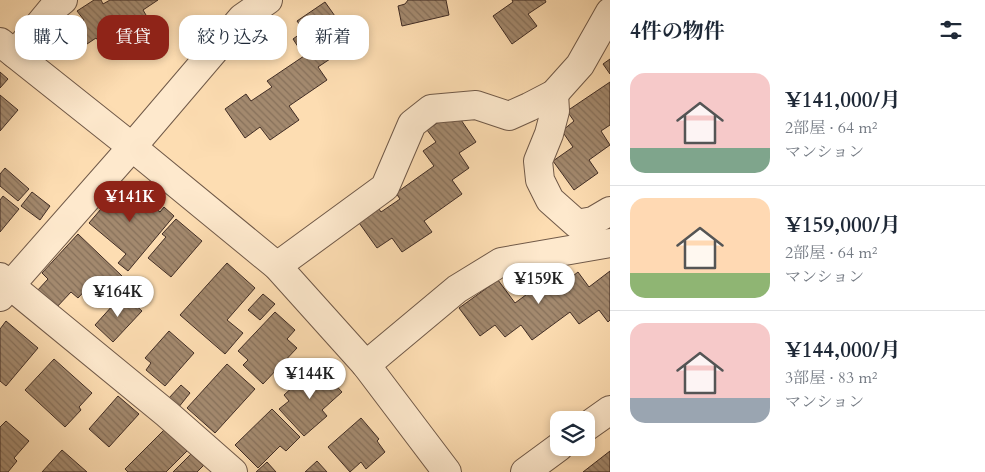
<!DOCTYPE html>
<html lang="ja">
<meta charset="utf-8">
<style>
:root{--surface:#fff;--page:#f2f2f3;--text:#1f2937;--muted:#747a83;--line:#e0e1e3;--accent:#8f2418}
body{margin:0;font-family:Cardo,"Noto Serif JP",serif;background:var(--page);color:var(--text);height:100vh;display:flex;flex-direction:column;font-size:19px;white-space:nowrap}
*{box-sizing:border-box;margin:0}
p{font-size:16px;color:var(--muted)}
.icon{flex:none;width:28px;height:28px;fill:none;stroke:currentColor;stroke-width:2;stroke-linecap:round;stroke-linejoin:round}
.map{position:relative;flex:1;overflow:hidden}
.sheet{display:flex;flex-direction:column;background:var(--surface);width:375px}
.sheet>*{flex:none}
.top-card{position:absolute;left:15px;top:15px;width:475px;height:45px;display:flex;gap:10px}
.fabs{position:absolute;left:550px;top:411px;display:grid;gap:10px}
.fabs a{display:grid;place-items:center;width:45px;height:45px;border-radius:10px;background:var(--surface);box-shadow:0 2px 8px #0003;font-size:25px}
.price{position:absolute;translate:-50% -42px;padding:0 11px;border-radius:18px;background:#fff;color:#222;font-size:16px;line-height:32px;filter:drop-shadow(0 1px 2px #0008)}
.price::after{content:'';position:absolute;left:50%;top:30px;width:15px;height:11px;margin-left:-8px;background:inherit;clip-path:polygon(0 0,100% 0,50% 100%)}
.price.on{background:var(--accent);color:#fff}
ul{padding:0;list-style:none}
li{display:flex;align-items:center;gap:15px;height:125px;padding:0 20px}
li+li{border-top:1px solid var(--line)}
li span{display:grid;place-items:center;flex:none;width:140px;height:100px;border-radius:15px;color:#555}
li>.icon{margin-inline-start:auto}
span .icon{width:60px;height:60px;fill:#fffc;stroke-width:1}
li b{font-size:21px}
h2{display:flex;justify-content:space-between;align-items:center;height:60px;padding:0 20px;font-size:21px}
.chip{padding:0 18px;border-radius:15px;background:var(--surface);box-shadow:0 2px 8px #0003;font-size:18px;line-height:45px}
.chip.on{background:var(--accent);color:#fff}
main{display:flex;flex:1;min-height:0}
.map>svg:first-child{display:block}
.building{fill:url(#building-back-hatch);stroke:#412d25}
.lines{fill:none;stroke-linecap:round;stroke-linejoin:round}
.minor-casing{stroke:#705948;stroke-width:30}
.minor{stroke:#fee9cd;stroke-width:28}
</style>
<main>
<div class="map">
<svg width="610" height="472" viewBox="0 0 610 472">
<defs>
<pattern id="building-back-hatch" width="6" height="6" patternUnits="userSpaceOnUse" patternTransform="scale(1.25)"><rect width="6" height="6" fill="#a3896e"/><path d="M-1 5l2 2M0 0l6 6M5-1l2 2" fill="none" stroke="#86705a"/></pattern>
</defs>
<rect width="100%" height="100%" fill="#fdddb2"/>
<filter id="stains"><feTurbulence type="fractalNoise" baseFrequency=".004" numOctaves="4"/><feColorMatrix values="0 0 0 0 .2 0 0 0 0 .09 0 0 0 0 .02 0 0 0 .5 -.17"/></filter>
<radialGradient id="worn" r=".72"><stop offset=".6" stop-color="#630" stop-opacity="0"/><stop offset="1" stop-color="#630" stop-opacity=".3"/></radialGradient>
<g class="building">
<polygon points="94,0 101,0 103,4 110,0 158,0 143,10 152,25 125,43 117,32 100,43 96,38 87,44 75,26 84,20 77,11"/>
<polygon points="408,0 446,0 449,15 402,26 398,6 405,4"/>
<polygon points="512,0 545,0 546,2 528,14 537,26 512,44 493,16 513,2"/>
<polygon points="325,2 347,33 330,45 336,55 318,67 327,80 289,106 299,120 270,140 260,127 245,138 225,109 246,94 251,101 272,87 267,81 304,56 293,39 304,31 297,21"/>
<polygon points="610,59 610,74 603,64"/>
<polygon points="0,72 8,79 0,88"/>
<polygon points="610,82 610,125 601,131 610,145 589,160 598,173 574,190 553,161 573,147 562,131 574,121 567,111"/>
<polygon points="0,95 18,110 0,131"/>
<polygon points="455,111 476,142 459,153 469,168 452,180 462,194 424,221 432,232 402,252 392,238 377,248 357,220 377,206 381,212 400,199 396,193 434,166 423,151 436,142 427,130"/>
<polygon points="5,168 29,189 18,201 0,186 0,174"/>
<polygon points="124,182 160,212 164,207 174,216 128,271 118,263 126,254 89,223"/>
<polygon points="32,192 50,206 40,220 21,206"/>
<polygon points="3,196 19,209 0,232 0,200"/>
<polygon points="176,219 202,241 171,277 148,258 166,237 162,234"/>
<polygon points="78,234 122,276 103,297 90,285 78,298 71,292 55,309 36,292 48,279 42,273"/>
<polygon points="227,263 255,288 227,320 243,333 225,354 180,315"/>
<polygon points="561,269 569,279 578,272 589,287 610,271 610,320 608,322 599,310 579,324 570,312 532,340 521,325 505,337 495,325 480,336 459,308 498,280 515,303"/>
<polygon points="123,294 142,311 113,342 95,325"/>
<polygon points="263,294 275,304 260,320 248,310"/>
<polygon points="275,312 295,330 287,339 297,348 263,384 243,365 248,360 238,351"/>
<polygon points="6,321 38,348 6,386 0,381 0,329"/>
<polygon points="169,331 194,353 165,386 146,370 151,363 145,358"/>
<polygon points="54,359 92,393 79,407 81,410 65,427 25,390"/>
<polygon points="227,364 255,389 215,433 187,408"/>
<polygon points="317,365 342,392 322,410 327,416 304,436 279,409 289,401 284,395"/>
<polygon points="181,385 190,393 178,408 168,399"/>
<polygon points="118,396 139,414 109,447 89,429"/>
<polygon points="272,409 300,437 286,451 280,446 258,468 235,445"/>
<polygon points="361,418 379,439 377,441 385,452 366,469 361,462 350,472 328,447"/>
<polygon points="6,421 29,441 14,458 17,461 8,472 0,472 0,427"/>
<polygon points="167,427 189,449 166,472 128,472 125,469"/>
<polygon points="62,450 87,472 42,472"/>
<polygon points="610,451 610,472 583,472"/>
<polygon points="193,452 205,464 197,472 173,472"/>
<polygon points="317,461 327,472 305,472"/>
<polygon points="267,462 276,472 256,472"/>
</g>
<g class="lines">
<defs>
<g id="minor">
<polyline points="0,42 132,147 277,266 366,365 447,472"/>
<polyline points="15,54 53,8 63,0"/>
<polyline points="554,94 555,111 549,134 538,161 540,180 550,200 577,224 593,221 610,211"/>
<polyline points="277,266 385,187 412,124 431,109 476,105 509,116 529,107 554,94 580,65 610,12"/>
<polyline points="0,277 167,414 233,472"/>
<polyline points="0,297 132,147 242,18 268,0"/>
<polyline points="366,365 457,289 501,262 610,243"/>
<polyline points="586,427 610,410"/>
<polyline points="525,472 559,447"/>
</g>
</defs>
<use href="#minor" class="minor-casing"/>
<use href="#minor" class="minor"/>
</g>
<rect width="100%" height="100%" filter="url(#stains)"/>
<rect width="100%" height="100%" fill="url(#worn)"/>
</svg>
<div class="fabs">
<a><svg class="icon" aria-label="layers" viewBox="0 0 24 24"><path d="M12 4l9 5-9 5-9-5zM3 14l9 5 9-5"/></svg></a>
</div>
<b class="price on" style="left:130px;top:223px">¥141K</b>
<b class="price" style="left:539px;top:305px">¥159K</b>
<b class="price" style="left:118px;top:318px">¥164K</b>
<b class="price" style="left:310px;top:400px">¥144K</b>
<div class="top-card">
<a class="chip">購入</a>
<a class="chip on">賃貸</a>
<a class="chip">絞り込み</a>
<a class="chip">新着</a>
</div>
</div>
<section class="sheet">
<h2>4件の物件<svg class="icon" aria-label="filters" viewBox="0 0 24 24"><path d="M4 7h16M4 17h16"/><circle cx="9" cy="7" r="2"/><circle cx="15" cy="17" r="2"/></svg></h2>
<ul>
<li><span style="background:linear-gradient(#f6c9c9 75%,#7fa58c 0)"><svg class="icon" aria-label="home" viewBox="0 0 24 24"><path d="M3 11l9-7 9 7M6 9v11h12V9"/></svg></span><div><b>¥141,000/月</b><p>2部屋 · 64 m²</p><p>マンション</p></div></li>
<li><span style="background:linear-gradient(#ffd9b3 75%,#8fb573 0)"><svg class="icon" aria-label="home" viewBox="0 0 24 24"><path d="M3 11l9-7 9 7M6 9v11h12V9"/></svg></span><div><b>¥159,000/月</b><p>2部屋 · 64 m²</p><p>マンション</p></div></li>
<li><span style="background:linear-gradient(#f6c9c9 75%,#9aa5b1 0)"><svg class="icon" aria-label="home" viewBox="0 0 24 24"><path d="M3 11l9-7 9 7M6 9v11h12V9"/></svg></span><div><b>¥144,000/月</b><p>3部屋 · 83 m²</p><p>マンション</p></div></li>
</ul>
</section>
</main>
